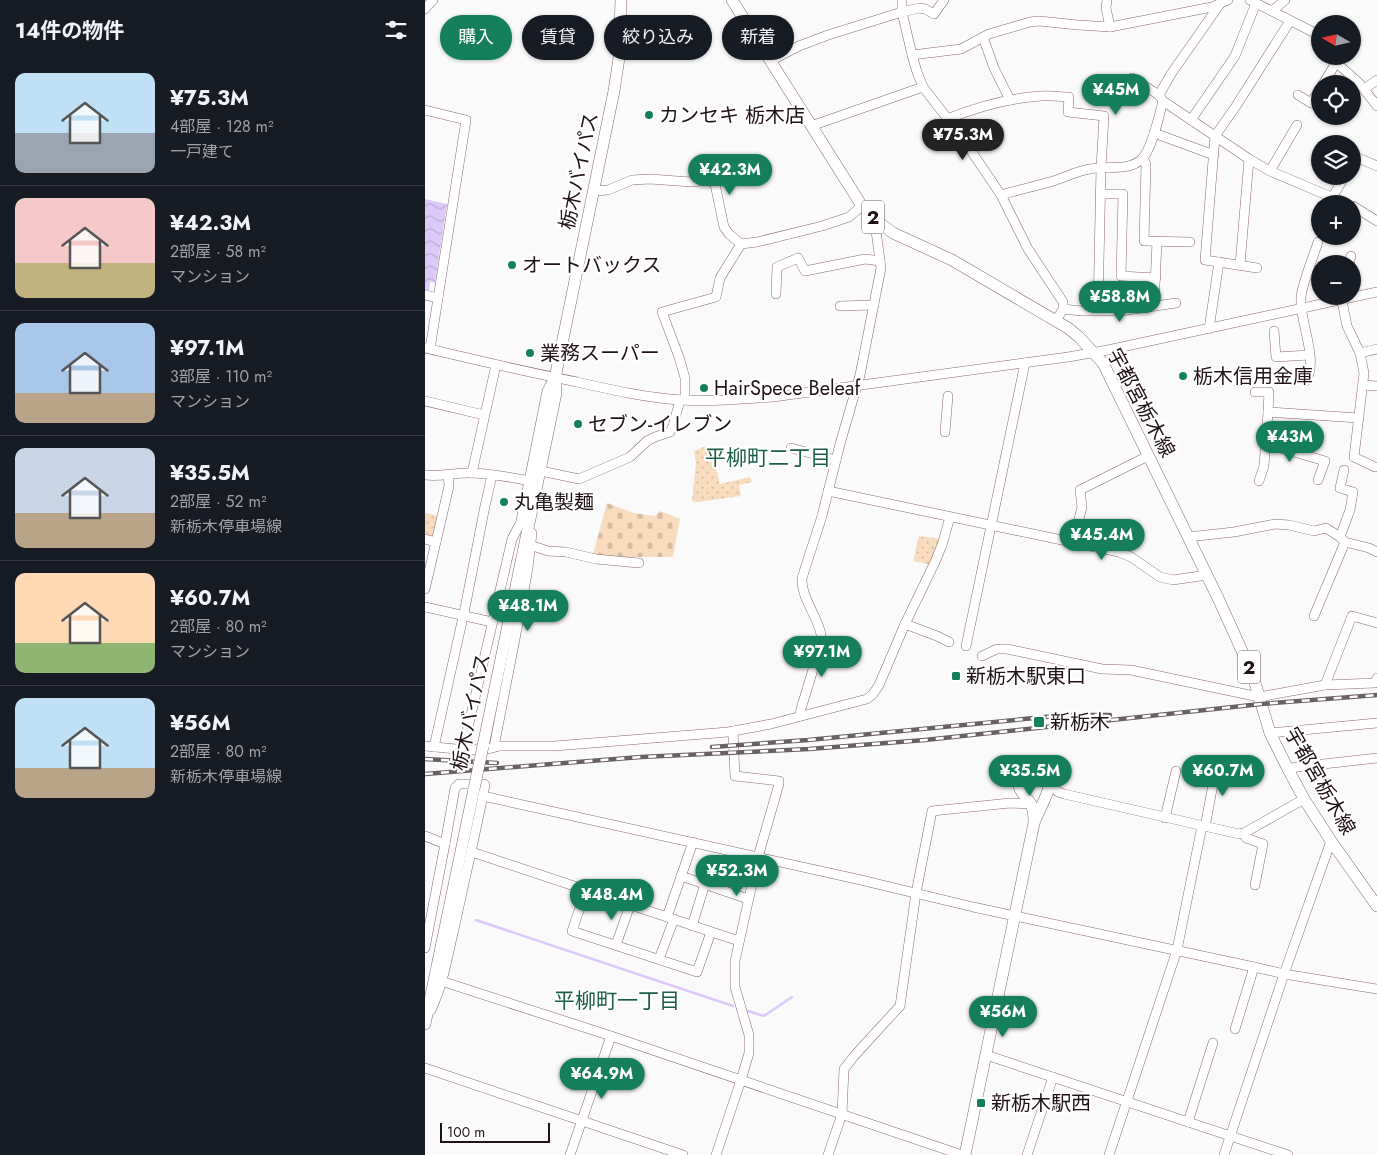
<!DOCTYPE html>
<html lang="ja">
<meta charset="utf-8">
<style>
:root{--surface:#171b24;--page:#242831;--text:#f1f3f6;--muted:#9ea1a6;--line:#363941;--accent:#147f5a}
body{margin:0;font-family:Jost,"Noto Sans JP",sans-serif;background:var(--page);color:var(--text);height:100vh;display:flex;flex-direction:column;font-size:19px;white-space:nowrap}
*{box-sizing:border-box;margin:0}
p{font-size:16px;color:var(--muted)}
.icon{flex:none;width:28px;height:28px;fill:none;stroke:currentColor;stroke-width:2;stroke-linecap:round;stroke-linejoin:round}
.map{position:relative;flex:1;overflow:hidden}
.panel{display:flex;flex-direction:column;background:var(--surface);width:425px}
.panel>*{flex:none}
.guide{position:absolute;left:15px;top:15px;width:475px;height:45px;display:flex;gap:10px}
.needle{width:32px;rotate:279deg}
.tools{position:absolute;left:886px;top:15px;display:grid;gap:10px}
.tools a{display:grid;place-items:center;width:50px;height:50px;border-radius:50%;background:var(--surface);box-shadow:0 1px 4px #0004;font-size:25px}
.scale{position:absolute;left:15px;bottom:12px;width:110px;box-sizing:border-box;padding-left:5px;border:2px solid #201215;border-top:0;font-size:14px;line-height:18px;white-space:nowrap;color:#201215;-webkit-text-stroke:4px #fff;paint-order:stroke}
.price{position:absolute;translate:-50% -42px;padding:0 11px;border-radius:18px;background:var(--accent);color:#fff;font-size:16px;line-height:32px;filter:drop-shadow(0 1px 2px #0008)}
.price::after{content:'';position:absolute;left:50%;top:30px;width:15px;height:11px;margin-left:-8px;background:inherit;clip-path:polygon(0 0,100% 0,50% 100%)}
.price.active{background:#222;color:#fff}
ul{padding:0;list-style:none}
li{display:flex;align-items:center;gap:15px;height:125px;padding:0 15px}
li+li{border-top:1px solid var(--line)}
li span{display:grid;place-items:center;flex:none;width:140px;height:100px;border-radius:10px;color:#555}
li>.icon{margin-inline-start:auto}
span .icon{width:60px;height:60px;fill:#fffc;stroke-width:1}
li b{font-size:21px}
h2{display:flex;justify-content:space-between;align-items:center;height:60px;padding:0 15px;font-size:21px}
.chip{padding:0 18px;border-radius:22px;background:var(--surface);box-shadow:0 1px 4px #0004;font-size:18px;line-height:45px}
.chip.active{background:var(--accent);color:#fff}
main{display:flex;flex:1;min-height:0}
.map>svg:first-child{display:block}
.grass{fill:url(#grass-dots)}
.cemetery{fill:url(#cemetery-stones)}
.water{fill:url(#water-waves)}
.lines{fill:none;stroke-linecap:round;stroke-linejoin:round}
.stream{stroke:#dccafa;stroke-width:2.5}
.minor-casing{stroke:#8c686f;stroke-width:10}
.major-casing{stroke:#8c686f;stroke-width:12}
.minor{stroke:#fff;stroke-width:9}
.major{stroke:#fff;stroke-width:11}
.rail-casing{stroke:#696062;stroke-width:4.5}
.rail{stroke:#fff;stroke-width:2.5;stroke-dasharray:8;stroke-linecap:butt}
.major-bridge-casing{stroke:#8c686f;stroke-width:12;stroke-linecap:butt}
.major-bridge{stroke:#fff;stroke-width:11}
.poi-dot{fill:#147f5a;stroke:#fff;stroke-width:2}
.labels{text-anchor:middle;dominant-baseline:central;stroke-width:4.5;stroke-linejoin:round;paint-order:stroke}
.shield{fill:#fff;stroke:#63595b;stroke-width:1}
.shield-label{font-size:19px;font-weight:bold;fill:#201215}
.poi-label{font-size:20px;fill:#201215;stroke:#fff;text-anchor:start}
.street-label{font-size:20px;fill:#201215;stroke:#fff}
.neighbourhood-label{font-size:21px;fill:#1b5f44;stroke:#fff}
</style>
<main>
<section class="panel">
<h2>14件の物件<svg class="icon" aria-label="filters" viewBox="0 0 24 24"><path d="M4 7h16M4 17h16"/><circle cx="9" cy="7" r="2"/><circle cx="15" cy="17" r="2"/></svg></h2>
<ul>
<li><span style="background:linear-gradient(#bfe0f5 60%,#9aa5b1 0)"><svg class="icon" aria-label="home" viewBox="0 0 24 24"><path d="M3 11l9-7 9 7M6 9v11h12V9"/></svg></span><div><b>¥75.3M</b><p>4部屋 · 128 m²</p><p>一戸建て</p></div></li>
<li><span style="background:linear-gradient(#f6c9c9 65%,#c2b280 0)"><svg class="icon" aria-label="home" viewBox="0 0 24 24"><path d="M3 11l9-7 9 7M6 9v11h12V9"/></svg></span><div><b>¥42.3M</b><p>2部屋 · 58 m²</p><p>マンション</p></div></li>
<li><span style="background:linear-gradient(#a9c7e8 70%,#b9a48a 0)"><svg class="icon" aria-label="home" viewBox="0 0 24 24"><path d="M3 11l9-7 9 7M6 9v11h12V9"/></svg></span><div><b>¥97.1M</b><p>3部屋 · 110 m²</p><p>マンション</p></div></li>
<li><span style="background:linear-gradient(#c9d6e8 65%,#b9a48a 0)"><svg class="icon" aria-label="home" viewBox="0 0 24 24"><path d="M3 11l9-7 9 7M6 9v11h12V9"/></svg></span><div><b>¥35.5M</b><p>2部屋 · 52 m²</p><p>新栃木停車場線</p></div></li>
<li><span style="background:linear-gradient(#ffd9b3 70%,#8fb573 0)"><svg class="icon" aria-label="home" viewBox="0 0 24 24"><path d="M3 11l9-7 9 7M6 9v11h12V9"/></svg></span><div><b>¥60.7M</b><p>2部屋 · 80 m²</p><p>マンション</p></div></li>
<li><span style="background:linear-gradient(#bfe0f5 70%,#b9a48a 0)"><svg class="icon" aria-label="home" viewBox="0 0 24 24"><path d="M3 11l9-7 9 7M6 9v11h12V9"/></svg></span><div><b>¥56M</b><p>2部屋 · 80 m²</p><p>新栃木停車場線</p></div></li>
</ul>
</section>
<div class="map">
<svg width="952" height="1155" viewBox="0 0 952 1155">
<defs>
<pattern id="grass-dots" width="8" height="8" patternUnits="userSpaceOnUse" patternTransform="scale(1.25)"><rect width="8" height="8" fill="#f9dcbe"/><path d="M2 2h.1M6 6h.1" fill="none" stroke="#d5bca2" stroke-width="1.8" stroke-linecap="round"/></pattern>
<pattern id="cemetery-stones" width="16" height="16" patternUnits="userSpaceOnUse" patternTransform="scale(1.25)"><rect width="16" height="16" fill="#f9dcbe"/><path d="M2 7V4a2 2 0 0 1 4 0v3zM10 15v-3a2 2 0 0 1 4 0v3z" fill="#d5bca2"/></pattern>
<pattern id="water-waves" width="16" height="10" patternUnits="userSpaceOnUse" patternTransform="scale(1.25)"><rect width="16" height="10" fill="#dccafa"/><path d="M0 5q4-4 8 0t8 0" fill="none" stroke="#bcacd5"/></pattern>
</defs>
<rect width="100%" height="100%" fill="#fafafa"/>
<g class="grass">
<polygon points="281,446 292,472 295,484 325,477 327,482 314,485 316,496 273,502 267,501 271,463 269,451"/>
<polygon points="0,513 14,516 10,534 5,537 0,536"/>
<polygon points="494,536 516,539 506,565 488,561"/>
</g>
<polygon class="cemetery" points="182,503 208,513 230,516 235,511 255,519 248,557 193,557 168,554"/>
<polygon class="water" points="0,199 22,204 10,282 5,282 4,291 0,290"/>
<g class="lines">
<g class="stream">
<polyline points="51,920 308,1006"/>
<polyline points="323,1011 339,1016 367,997"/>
</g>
<defs>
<g id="minor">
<polyline points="477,0 477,12 487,55 492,72 498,87 536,136 576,195 603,249 638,302 638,309 631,321"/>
<polyline points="682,0 681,8 685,27"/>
<polyline points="825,0 888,32 895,42"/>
<polyline points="0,9 8,0"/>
<polyline points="847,11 860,0"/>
<polyline points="558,37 569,68 585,100"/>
<polyline points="487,55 536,49 564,34 605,22 614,21 653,25 685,27 787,7 803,0"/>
<polyline points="904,56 935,84 952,106"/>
<polyline points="345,61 374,46 403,35 477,12 494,8 500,9 509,14 519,0"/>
<polyline points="707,78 734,95 738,101 824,159 845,171 923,204"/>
<polyline points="898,84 911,63"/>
<polyline points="939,89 952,80"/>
<polyline points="734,95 746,74 795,4"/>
<polyline points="873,95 886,103 895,89"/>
<polyline points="0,110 41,120 5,349"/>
<path d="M522 119C552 107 584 98 616 96 625 95 635 97 644 97L643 112 679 116 676 168 673 310"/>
<polyline points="766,120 810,56 831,3"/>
<polyline points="386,126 498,87"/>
<polyline points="729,133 789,155"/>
<polyline points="718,158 721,164 719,241 765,242"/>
<polyline points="928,163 931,157 952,166"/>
<polyline points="845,171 872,125"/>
<polyline points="169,191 183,190 207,180 225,179 266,182 284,180 290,184 299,227 304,234 316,244 332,242 397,226 424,217 437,206"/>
<polyline points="675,194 698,194 696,276 731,278"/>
<path d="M576 195C593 190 611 186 628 181 641 177 652 171 665 169 682 165 703 172 717 159 727 149 734 116 738 101"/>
<polyline points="908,196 920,176"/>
<polyline points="928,206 952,221"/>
<polyline points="924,264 926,256"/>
<polyline points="815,265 824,159"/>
<polyline points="832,268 780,260 790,136 811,106 865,21"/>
<polyline points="351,294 352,267 373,258 380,271 440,259 455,261"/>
<polyline points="0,295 13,298"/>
<polyline points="916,296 922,326 935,353 952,349"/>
<polyline points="415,306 449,305"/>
<polyline points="729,306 732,242"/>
<polyline points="638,309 656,311 695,311 751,303"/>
<polyline points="784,329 794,262"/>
<polyline points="849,331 851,357 884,355"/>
<path d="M0 348C51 360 101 372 152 382 187 390 222 398 257 400 287 402 318 399 348 397L643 357 683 350 952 292"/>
<polyline points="935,353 939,373 929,457 950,467"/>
<path d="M881 381C894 359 874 321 876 297 878 281 888 258 893 242"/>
<polyline points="938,385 952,386"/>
<polyline points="830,392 844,392 843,412 934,418"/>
<polyline points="260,400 260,378 254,357 237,312 291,297 295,278 316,244"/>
<polyline points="0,401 59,415"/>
<polyline points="520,432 523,396"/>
<polyline points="841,444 900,461 893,480"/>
<polyline points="366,448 411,460"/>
<polyline points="116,471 154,479 205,457 222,441 230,437 245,432 248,426 255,400"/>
<polyline points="47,473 71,365"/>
<path d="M0 475C14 477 28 473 43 473 63 473 85 477 105 481"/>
<polyline points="834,481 839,466 843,412"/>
<polyline points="403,491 694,552 706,557 735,577 748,580 782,575"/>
<polyline points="763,537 809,532 850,524 864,525 889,531 901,528 915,537 920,542 944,548 952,552"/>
<polyline points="915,537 925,510 928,492 915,488 919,470"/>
<polyline points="0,539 11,542"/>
<polyline points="648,543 657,507 655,490 723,456"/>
<polyline points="105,545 123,551 141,552 171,559 214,563"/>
<polyline points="0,589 24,486 23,474"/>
<polyline points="0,607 67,622"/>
<polyline points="889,616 920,542"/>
<polyline points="480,624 512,636 524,642"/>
<polyline points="541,646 600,363"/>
<polyline points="557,656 572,649 582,649 677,669 706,670 834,697 900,685 927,616 952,623"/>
<polyline points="900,685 950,683 952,678"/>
<path d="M375 716 376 709C379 698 398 641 396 634 392 615 376 598 377 578L397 516 415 444 435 375 456 268 451 231 452 221"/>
<polyline points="845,733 952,723"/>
<polyline points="0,746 41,750 63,749 75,746 130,746 303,732 346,724 442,699 448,694 454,685 480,624 510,562 517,545 525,517"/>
<polyline points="9,747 40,608 60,506 67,475"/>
<polyline points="69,747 96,608 103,568 107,533"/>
<polyline points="38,749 87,539 97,520"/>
<polyline points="863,769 872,767 952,758"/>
<polyline points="624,784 633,792 639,794 814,834 819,833 879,799"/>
<polyline points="58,796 436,880 548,907 829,967 859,974 952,989"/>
<polyline points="740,818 751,771"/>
<polyline points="780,827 792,763"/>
<polyline points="819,833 821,838 838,844 830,885"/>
<polyline points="0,836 20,844"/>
<polyline points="47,852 314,941"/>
<polyline points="256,876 323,899"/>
<polyline points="161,890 147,931 272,972 286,932"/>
<polyline points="242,917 268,842"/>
<polyline points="267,926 280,884"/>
<polyline points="191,945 205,905"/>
<path d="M0 948 20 844 30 788 34 784H59L60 785C51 832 40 878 30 925 23 953 19 983 6 1010"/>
<polyline points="234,959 249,919"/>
<polyline points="10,979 186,1036 537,1155"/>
<polyline points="810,1029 829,967"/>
<polyline points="561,1055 863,1155"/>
<polyline points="0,1068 258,1155"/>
<polyline points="763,1122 788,1043"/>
<polyline points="145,1155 186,1036"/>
<polyline points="291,1155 316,1080 324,1053 324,1035 310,987 310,961 333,857 354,784 354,781 310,776 308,731"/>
<polyline points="403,1155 417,1114 419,1069 430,1055 475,1006 491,893 507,811 585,803 606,804"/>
<polyline points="602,1155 628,1077"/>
<polyline points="684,1155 752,950 777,826"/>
<polyline points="799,1155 859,974 906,841"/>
</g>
<g id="major">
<polyline points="307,0 437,206 452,221 468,233 527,260 643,328 654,337 678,363 793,598 827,673 845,733 863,769 879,799 906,841 952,906"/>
<polyline points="97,521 123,391 130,378"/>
<polyline points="58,746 131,393 130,378 189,91 194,58 196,0"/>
<polyline points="0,1024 49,789"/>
<path d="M540 1155 609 823C613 812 622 797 624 787 627 760 595 763 594 777 592 792 599 793 606 804 609 810 609 816 609 823"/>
</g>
</defs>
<use href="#minor" class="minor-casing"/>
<use href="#major" class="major-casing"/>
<use href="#minor" class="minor"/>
<use href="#major" class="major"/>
<defs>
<g id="rail">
<polyline points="287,747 383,740 641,715 685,715"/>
<polyline points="0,759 72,763"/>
<polyline points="0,774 216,757 384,749 500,740 836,704 952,695"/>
</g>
</defs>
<use href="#rail" class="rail-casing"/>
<use href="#rail" class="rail"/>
<defs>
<polyline id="major-bridge" points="49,789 58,746"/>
</defs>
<use href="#major-bridge" class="major-bridge-casing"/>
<use href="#major-bridge" class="major-bridge"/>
</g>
<g class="poi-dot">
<circle cx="224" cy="115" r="5"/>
<circle cx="87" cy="265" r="5"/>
<circle cx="105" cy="353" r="5"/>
<circle cx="758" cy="376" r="5"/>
<circle cx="279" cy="388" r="5"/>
<circle cx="153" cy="424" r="5"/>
<circle cx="79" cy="502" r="5"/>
<rect x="526" y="671" width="10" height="10" rx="2.5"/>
<rect x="608" y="716" width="12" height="12" rx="2.5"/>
<rect x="551" y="1098" width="10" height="10" rx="2.5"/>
</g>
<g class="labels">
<g class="shield">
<rect x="437" y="200.5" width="22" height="33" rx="4"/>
<rect x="813" y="650.5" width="22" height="33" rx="4"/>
</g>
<g class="shield-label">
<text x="448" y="217">2</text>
<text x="824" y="667">2</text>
</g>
<g class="poi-label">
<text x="234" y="115">カンセキ 栃木店</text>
<text x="97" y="265">オートバックス</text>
<text x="115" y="353">業務スーパー</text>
<text x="768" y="376">栃木信用金庫</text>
<text x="289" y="388">HairSpece Beleaf</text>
<text x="163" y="424">セブン-イレブン</text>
<text x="89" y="502">丸亀製麺</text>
<text x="541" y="676">新栃木駅東口</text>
<text x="625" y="722">新栃木</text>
<text x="566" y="1103">新栃木駅西</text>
</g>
<g class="street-label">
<text transform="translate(154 171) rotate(-78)">栃木バイパス</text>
<text transform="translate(716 403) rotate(62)">宇都宮栃木線</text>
<text transform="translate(46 712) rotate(-78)">栃木バイパス</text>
<text transform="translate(895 781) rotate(60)">宇都宮栃木線</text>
</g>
<g class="neighbourhood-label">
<text x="343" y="458">平柳町二丁目</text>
<text x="192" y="1001">平柳町一丁目</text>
</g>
</g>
</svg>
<div class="tools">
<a><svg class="needle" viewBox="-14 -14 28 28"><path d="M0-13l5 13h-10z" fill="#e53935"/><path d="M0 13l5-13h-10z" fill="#9ea1a6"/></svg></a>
<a><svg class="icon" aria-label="locate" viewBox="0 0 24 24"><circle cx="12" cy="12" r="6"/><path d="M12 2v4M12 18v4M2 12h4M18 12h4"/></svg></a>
<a><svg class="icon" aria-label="layers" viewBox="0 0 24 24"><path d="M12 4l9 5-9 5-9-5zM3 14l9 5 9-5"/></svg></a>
<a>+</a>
<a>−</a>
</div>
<div class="scale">100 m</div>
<b class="price" style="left:691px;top:116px">¥45M</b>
<b class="price active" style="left:538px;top:161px">¥75.3M</b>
<b class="price" style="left:305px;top:196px">¥42.3M</b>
<b class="price" style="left:695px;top:323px">¥58.8M</b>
<b class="price" style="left:865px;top:463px">¥43M</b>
<b class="price" style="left:677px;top:561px">¥45.4M</b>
<b class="price" style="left:103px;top:632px">¥48.1M</b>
<b class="price" style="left:397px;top:678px">¥97.1M</b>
<b class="price" style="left:605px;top:797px">¥35.5M</b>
<b class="price" style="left:798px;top:797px">¥60.7M</b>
<b class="price" style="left:312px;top:897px">¥52.3M</b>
<b class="price" style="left:187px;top:921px">¥48.4M</b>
<b class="price" style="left:578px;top:1038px">¥56M</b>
<b class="price" style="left:177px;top:1100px">¥64.9M</b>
<div class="guide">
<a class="chip active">購入</a>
<a class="chip">賃貸</a>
<a class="chip">絞り込み</a>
<a class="chip">新着</a>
</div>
</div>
</main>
